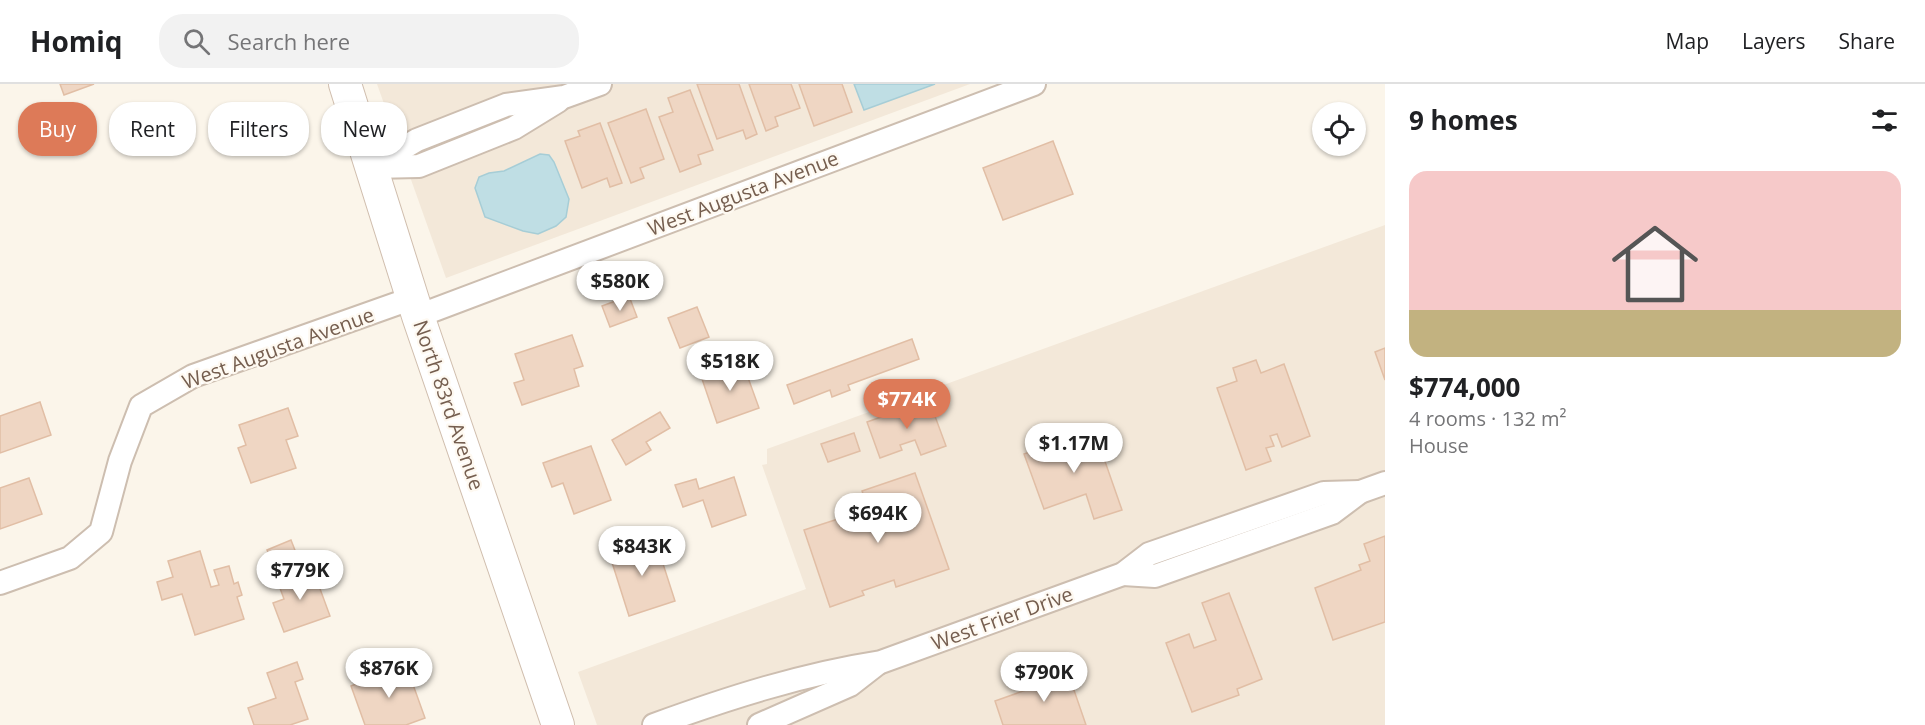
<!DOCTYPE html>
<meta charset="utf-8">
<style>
:root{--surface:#fff;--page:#f2f2f2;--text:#202124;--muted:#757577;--line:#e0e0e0;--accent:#dd7a58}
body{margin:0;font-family:"Open Sans",sans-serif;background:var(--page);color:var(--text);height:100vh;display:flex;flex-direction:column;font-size:22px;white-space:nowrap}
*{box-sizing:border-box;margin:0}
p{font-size:20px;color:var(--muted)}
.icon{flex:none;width:33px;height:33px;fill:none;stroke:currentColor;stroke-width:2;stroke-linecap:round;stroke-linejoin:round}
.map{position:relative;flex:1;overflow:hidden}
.details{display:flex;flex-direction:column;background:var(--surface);width:540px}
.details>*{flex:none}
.hud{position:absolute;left:18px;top:18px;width:570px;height:54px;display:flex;gap:12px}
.buttons{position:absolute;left:1312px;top:18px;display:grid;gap:12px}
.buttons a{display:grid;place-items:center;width:54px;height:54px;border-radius:50%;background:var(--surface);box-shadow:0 2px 4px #0004;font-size:30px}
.price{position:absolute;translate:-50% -51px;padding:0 14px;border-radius:21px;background:#fff;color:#222;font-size:20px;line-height:39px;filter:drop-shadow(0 2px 3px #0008)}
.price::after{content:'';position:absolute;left:50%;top:36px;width:18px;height:14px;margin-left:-9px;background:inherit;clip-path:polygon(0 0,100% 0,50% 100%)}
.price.current{background:var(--accent);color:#fff}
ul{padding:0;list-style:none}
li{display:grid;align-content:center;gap:12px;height:318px;padding:0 24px}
li span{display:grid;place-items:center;height:186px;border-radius:18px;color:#555}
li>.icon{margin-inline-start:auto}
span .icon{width:108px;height:108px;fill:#fffc;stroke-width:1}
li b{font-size:26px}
h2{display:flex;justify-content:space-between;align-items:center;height:72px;padding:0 24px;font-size:26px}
.pill{padding:0 21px;border-radius:24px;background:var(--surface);box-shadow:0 2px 4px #0004;font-size:21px;line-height:54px}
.pill.current{background:var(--accent);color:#fff}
header{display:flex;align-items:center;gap:36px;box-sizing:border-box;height:84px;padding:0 30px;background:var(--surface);border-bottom:2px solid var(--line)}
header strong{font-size:28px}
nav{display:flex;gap:33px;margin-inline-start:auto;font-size:21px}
.search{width:420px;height:54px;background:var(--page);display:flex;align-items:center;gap:15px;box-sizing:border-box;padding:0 21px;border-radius:24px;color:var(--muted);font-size:22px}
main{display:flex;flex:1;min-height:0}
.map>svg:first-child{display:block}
.residential{fill:#f3e8d9}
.water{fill:#bfdee4;stroke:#a6cdd6;stroke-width:1.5}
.building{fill:#efd6c3;stroke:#e1bea5;stroke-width:1.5}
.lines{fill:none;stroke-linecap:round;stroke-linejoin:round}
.street-casing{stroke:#cdbeb0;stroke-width:26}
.secondary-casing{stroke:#d0beae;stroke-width:34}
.street{stroke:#fff;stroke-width:22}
.secondary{stroke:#fff;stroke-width:32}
.labels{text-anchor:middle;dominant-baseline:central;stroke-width:4.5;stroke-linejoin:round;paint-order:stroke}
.street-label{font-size:20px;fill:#755e4f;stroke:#fef9f1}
</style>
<header>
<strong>Homiq</strong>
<div class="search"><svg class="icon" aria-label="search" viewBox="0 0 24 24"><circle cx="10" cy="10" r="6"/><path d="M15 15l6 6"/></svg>Search here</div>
<nav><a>Map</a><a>Layers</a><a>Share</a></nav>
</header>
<main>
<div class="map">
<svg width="1385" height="641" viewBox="0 0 1385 641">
<rect width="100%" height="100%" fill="#fbf5ea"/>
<g class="residential">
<polygon points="377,0 970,0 446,194"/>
<polygon points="1385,141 1385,641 597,641 578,588 806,505 762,381 767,380 767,365"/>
</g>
<g class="water">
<polygon points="854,0 935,0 864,26"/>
<polygon points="540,70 549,71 554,78 569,115 566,133 556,142 538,150 523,147 485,133 475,104 479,93 489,89 504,87"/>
</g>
<g class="building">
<polygon points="60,0 94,0 64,11"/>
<polygon points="697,0 739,0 757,50 746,55 743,46 717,55"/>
<polygon points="749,0 791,0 800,24 775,33 778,42 766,47"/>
<polygon points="799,0 842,0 852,28 814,42"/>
<polygon points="690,6 713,66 698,71 701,80 680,88 659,33 673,28 668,14"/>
<polygon points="646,25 664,75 640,84 644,94 631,99 608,39"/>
<polygon points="600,39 622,99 610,103 607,94 582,104 565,57 580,52 578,47"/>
<polygon points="1053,57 1073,110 1003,136 983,84"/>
<polygon points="629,212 637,233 610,243 602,222"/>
<polygon points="697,223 709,253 680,264 668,234"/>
<polygon points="572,251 583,282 574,285 579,302 522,321 514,299 524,296 515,270"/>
<polygon points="912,255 919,275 848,301 850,306 832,313 830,306 794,320 787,301"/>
<polygon points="1385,264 1385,296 1375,268"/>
<polygon points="1256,276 1261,289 1284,280 1310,352 1282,363 1277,350 1270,352 1274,362 1266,364 1271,377 1246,386 1217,304 1237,297 1233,284"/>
<polygon points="742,277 759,324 717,339 701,292"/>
<polygon points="929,316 946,362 921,371 915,356 900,361 902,366 880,374 867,338"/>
<polygon points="40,318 51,351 0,369 0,332"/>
<polygon points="288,324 298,352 286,356 296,384 251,399 238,364 246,361 239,341"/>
<polygon points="660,328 670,344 646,358 651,366 626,381 612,356"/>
<polygon points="1094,346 1122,426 1094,435 1086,410 1044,425 1024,370"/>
<polygon points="854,349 860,367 828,378 821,360"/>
<polygon points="591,362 611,416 574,430 563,399 552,403 543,379"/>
<polygon points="915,389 949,485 896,503 894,496 862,507 864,511 830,523 804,446 838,435 840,442 871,431 862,407"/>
<polygon points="734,393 746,431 712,443 703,416 683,423 675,401 696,395 699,405"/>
<polygon points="29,394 42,430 0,445 0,404"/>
<polygon points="1385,452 1385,538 1333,556 1315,504 1361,486 1359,481 1370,477 1364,460"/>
<polygon points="655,455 675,517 629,532 609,469"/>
<polygon points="291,456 300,479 276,488 267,466"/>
<polygon points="200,467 211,503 219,501 214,486 229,482 234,500 238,498 242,511 237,513 244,535 195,551 182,510 162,516 157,498 173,493 168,477"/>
<polygon points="312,483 330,532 284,548 273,519 284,515 277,496"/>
<polygon points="1229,509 1262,595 1237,605 1239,611 1192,628 1166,559 1189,550 1194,564 1216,556 1202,519"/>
<polygon points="297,578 303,595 295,598 308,635 290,641 254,641 248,624 276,614 267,589"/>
<polygon points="1065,580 1086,641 1003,641 995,617 1043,600 1040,589"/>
<polygon points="406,581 425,634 406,641 365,641 351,602"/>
</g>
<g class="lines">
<defs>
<g id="street">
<polyline points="371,83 417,56 506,21 564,13 600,0"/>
<polyline points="372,83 419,82 514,44 558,17"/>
<polyline points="418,232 1034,0"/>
<polyline points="1123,490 1155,492 1332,429 1360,408 1385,399"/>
<polyline points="0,499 70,474 101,448 120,377 141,322 193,292 413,214"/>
<path d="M654 641C728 614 803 590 881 578L1123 490 1149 470 1324 409 1360 408"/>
<polyline points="759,641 850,601 877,580"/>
</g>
<polyline id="secondary" points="345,0 418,232 558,641"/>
</defs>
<use href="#street" class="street-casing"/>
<use href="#secondary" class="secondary-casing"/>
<use href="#street" class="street"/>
<use href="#secondary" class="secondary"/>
</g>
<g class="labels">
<g class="street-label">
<text transform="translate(743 109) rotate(-21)">West Augusta Avenue</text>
<text transform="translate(278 264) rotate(-20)">West Augusta Avenue</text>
<text transform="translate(449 321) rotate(71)">North 83rd Avenue</text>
<text transform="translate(1002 534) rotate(-20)">West Frier Drive</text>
</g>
</g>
</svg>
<div class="buttons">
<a><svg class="icon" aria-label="locate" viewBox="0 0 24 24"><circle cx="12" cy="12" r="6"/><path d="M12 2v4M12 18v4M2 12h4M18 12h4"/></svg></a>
</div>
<b class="price" style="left:620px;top:228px">$580K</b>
<b class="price" style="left:730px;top:308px">$518K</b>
<b class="price current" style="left:907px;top:346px">$774K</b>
<b class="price" style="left:1074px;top:390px">$1.17M</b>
<b class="price" style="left:878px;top:460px">$694K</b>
<b class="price" style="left:642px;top:493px">$843K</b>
<b class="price" style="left:300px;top:517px">$779K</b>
<b class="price" style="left:389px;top:615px">$876K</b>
<b class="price" style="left:1044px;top:619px">$790K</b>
<div class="hud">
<a class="pill current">Buy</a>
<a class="pill">Rent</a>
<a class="pill">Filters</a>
<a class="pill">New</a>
</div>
</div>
<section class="details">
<h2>9 homes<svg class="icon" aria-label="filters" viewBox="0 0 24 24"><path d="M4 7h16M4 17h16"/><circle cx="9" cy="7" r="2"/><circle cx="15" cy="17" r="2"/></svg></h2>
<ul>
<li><span style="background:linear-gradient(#f6c9c9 75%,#c2b280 0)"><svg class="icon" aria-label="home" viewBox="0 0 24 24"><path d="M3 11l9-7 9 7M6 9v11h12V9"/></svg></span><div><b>$774,000</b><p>4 rooms · 132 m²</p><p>House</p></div></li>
</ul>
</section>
</main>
